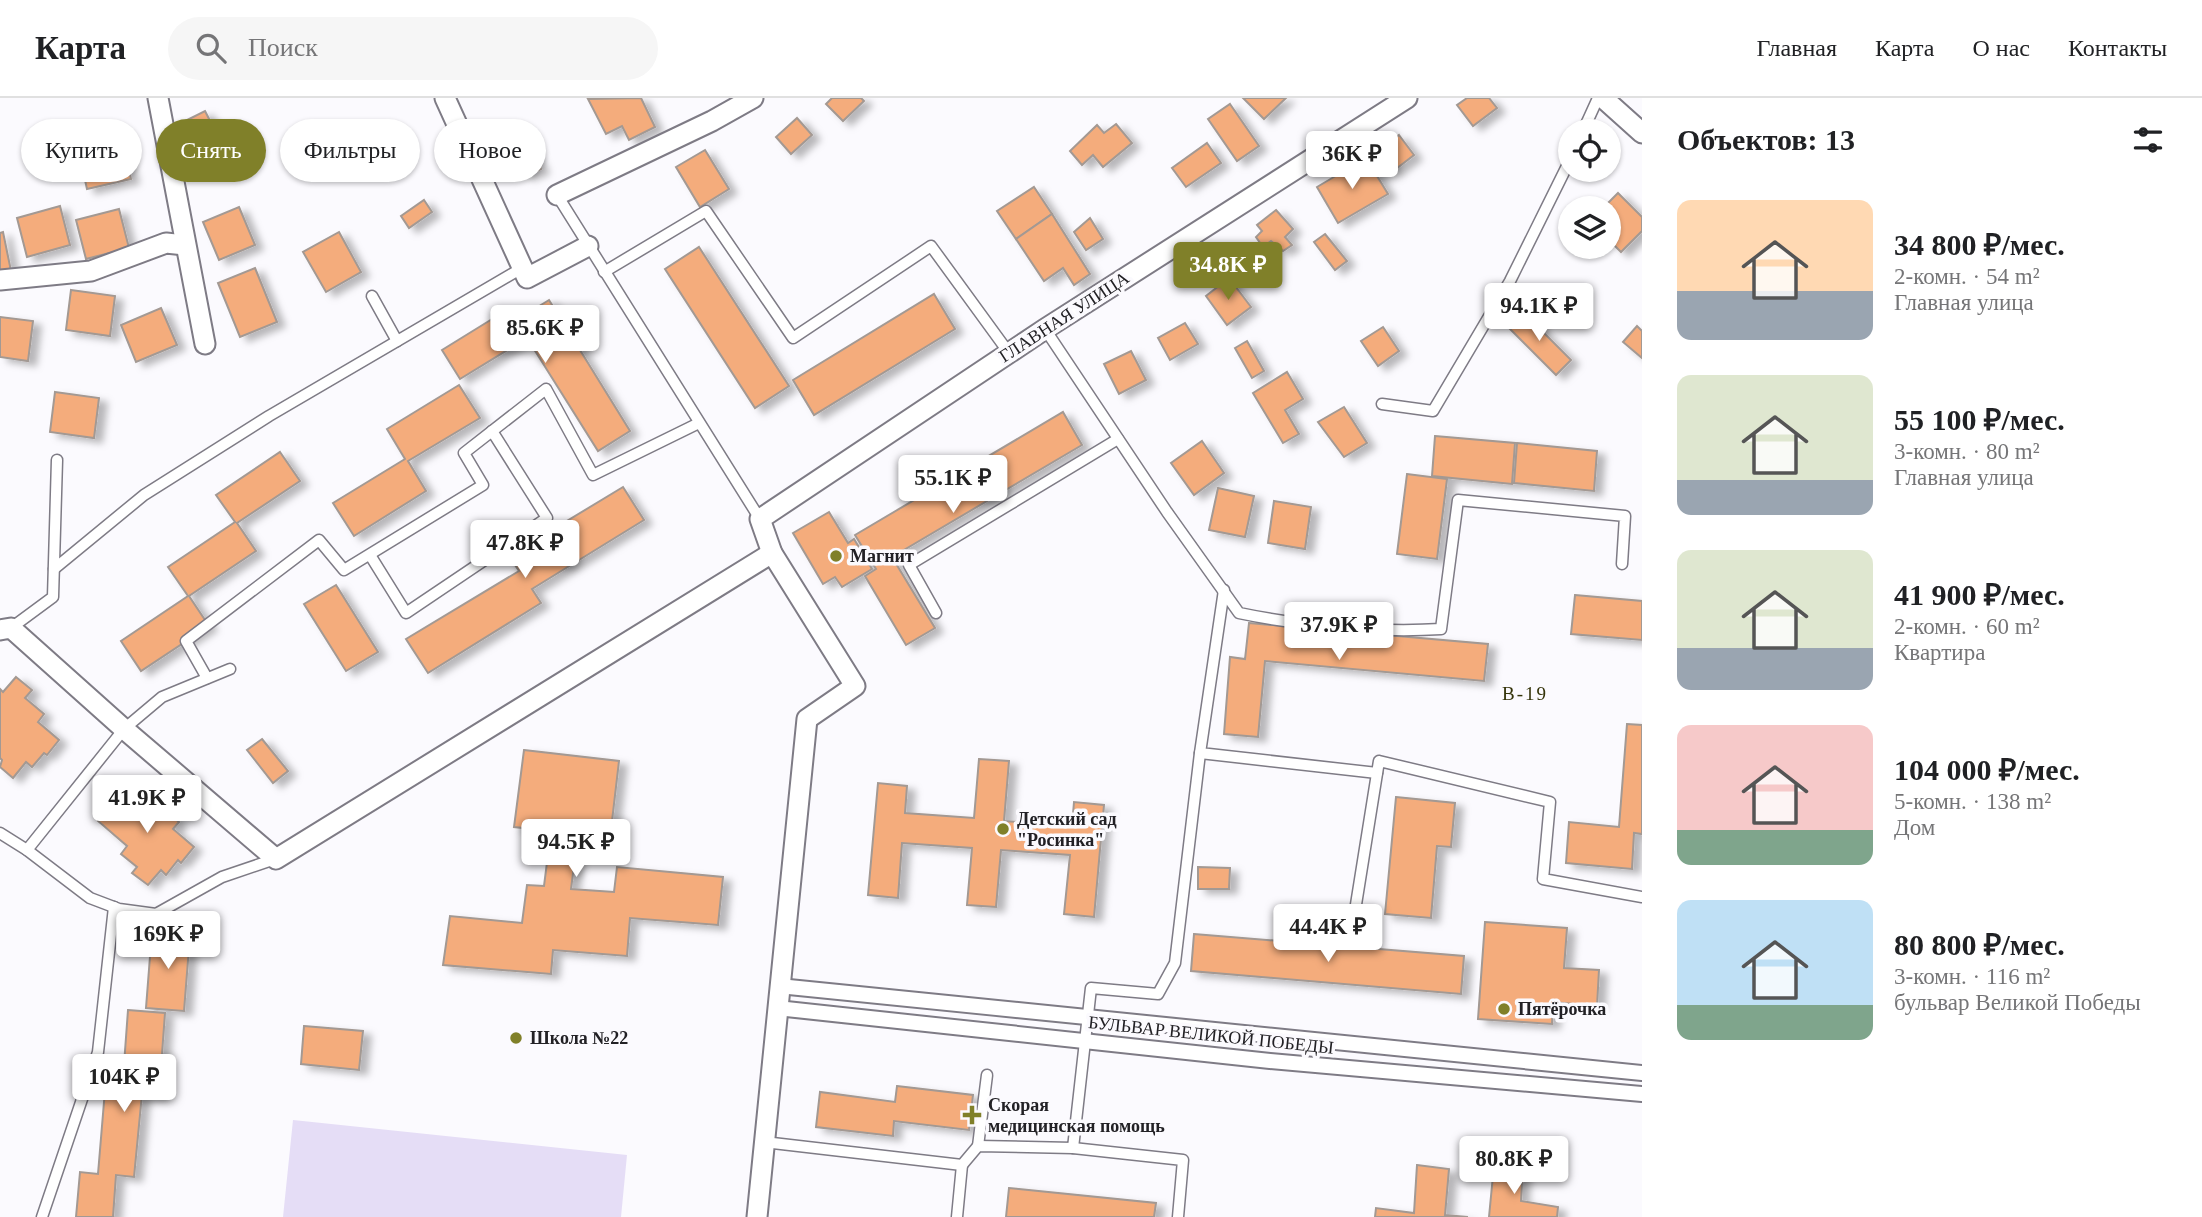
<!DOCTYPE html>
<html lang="ru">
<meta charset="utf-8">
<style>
:root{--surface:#fff;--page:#f6f6f6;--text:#202124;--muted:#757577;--line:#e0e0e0;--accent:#808029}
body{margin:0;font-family:"Times New Roman",serif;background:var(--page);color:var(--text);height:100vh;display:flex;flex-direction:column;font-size:26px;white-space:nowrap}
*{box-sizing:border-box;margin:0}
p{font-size:23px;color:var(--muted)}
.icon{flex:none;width:38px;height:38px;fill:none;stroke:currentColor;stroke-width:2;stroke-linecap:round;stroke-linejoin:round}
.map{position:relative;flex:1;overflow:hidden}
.panel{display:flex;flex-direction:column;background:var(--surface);width:560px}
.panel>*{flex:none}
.hud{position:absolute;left:21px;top:21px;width:665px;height:63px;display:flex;gap:14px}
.tools{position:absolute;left:1558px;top:21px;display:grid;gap:14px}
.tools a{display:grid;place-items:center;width:63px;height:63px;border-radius:50%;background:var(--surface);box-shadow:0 2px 5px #0004;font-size:35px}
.price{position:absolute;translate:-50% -60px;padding:0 16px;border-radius:7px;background:#fff;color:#222;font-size:23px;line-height:46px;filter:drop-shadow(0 2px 4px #0008)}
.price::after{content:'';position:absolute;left:50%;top:42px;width:21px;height:16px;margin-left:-10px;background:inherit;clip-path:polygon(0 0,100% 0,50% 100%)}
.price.active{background:var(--accent);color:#fff}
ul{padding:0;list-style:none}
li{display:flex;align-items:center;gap:21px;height:175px;padding:0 35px}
li span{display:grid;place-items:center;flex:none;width:196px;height:140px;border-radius:14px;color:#555}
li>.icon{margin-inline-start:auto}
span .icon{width:84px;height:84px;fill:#fffc;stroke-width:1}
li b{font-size:30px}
h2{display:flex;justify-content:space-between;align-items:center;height:84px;padding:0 35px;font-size:30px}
.pill{padding:0 24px;border-radius:32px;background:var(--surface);box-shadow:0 2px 5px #0004;font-size:24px;line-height:63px}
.pill.active{background:var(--accent);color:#fff}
header{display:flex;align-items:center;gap:42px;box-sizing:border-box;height:98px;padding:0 35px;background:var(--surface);border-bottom:2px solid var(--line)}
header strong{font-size:33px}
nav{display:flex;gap:38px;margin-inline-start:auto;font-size:24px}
.search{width:490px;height:63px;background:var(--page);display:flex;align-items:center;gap:18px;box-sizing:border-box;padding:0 24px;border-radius:38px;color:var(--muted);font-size:26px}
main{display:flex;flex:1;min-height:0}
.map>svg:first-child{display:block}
.pitch{fill:#e5ddf6}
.building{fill:#f4ac7c;stroke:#a39993;stroke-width:2;filter:url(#shadow)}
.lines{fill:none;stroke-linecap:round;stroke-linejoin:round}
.service-casing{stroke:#7e7b85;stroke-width:13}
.pedestrian-casing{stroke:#7e7b85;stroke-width:18}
.minor-casing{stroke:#7e7b85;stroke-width:23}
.service{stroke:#fff;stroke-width:10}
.pedestrian{stroke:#fff;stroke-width:14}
.minor{stroke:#fff;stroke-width:19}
.poi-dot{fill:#808029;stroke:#fbfafe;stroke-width:2.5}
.labels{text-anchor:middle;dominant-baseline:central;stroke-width:7;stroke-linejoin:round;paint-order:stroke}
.street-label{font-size:18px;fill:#222125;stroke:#fbfafe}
.poi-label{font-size:18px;font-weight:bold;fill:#222125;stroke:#fbfafe;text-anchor:start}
.neighbourhood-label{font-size:19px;letter-spacing:2px;fill:#343309;stroke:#fbfafe}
</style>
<header>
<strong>Карта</strong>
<div class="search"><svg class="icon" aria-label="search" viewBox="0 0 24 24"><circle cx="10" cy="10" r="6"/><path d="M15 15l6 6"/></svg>Поиск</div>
<nav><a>Главная</a><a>Карта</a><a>О нас</a><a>Контакты</a></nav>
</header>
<main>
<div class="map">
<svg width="1642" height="1119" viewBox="0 0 1642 1119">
<defs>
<filter id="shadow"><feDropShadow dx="8" dy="4.5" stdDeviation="3.5" flood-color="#0004"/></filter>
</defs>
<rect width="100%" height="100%" fill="#fbfafe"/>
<polygon class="pitch" points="293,1022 627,1057 621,1119 283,1119"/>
<g class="building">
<polygon points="641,0 655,29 629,42 622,28 606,36 588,1"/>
<polygon points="832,0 861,0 864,3 843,23 826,6"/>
<polygon points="1243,0 1286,0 1264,21"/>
<polygon points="1467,0 1489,0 1497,10 1473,28 1457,7"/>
<polygon points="1230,6 1259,48 1237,63 1208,21"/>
<polygon points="205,13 228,58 201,71 179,26"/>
<polygon points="797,20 812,37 791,56 776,39"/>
<polygon points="1116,26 1132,45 1103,69 1093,57 1082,67 1070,53 1097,27 1104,35"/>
<polygon points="110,36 113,49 123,47 131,81 87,91 79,55 88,53 85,42"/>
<polygon points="1399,37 1414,57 1392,74 1377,54"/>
<polygon points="527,39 541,71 525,78 510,47"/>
<polygon points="1207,45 1221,65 1186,89 1172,70"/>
<polygon points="705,52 729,91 700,109 676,69"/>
<polygon points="1366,60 1388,96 1338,125 1317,89"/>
<polygon points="1034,89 1052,116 1016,141 997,113"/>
<polygon points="1618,95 1642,119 1642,133 1621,154 1608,141 1608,110 1603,110"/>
<polygon points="424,102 432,114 409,130 401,118"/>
<polygon points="60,108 70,147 27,159 17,120"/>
<polygon points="239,109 255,147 219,162 203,124"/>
<polygon points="119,111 129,150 86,161 76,122"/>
<polygon points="1276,112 1293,131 1285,139 1292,147 1283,153 1271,143 1263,149 1256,139 1262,133 1257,127"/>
<polygon points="1052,116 1090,176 1074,187 1063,170 1044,183 1016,141"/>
<polygon points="1090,120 1103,141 1086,152 1074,134"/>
<polygon points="3,134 11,173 0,176 0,135"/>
<polygon points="339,134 361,174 326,194 303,154"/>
<polygon points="1325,136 1347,163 1335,172 1314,144"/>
<polygon points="699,149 789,288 755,310 665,171"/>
<polygon points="255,170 277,224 240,239 218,185"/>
<polygon points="1229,180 1251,209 1227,227 1206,198"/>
<polygon points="71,192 115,198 110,238 66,232"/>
<polygon points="934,196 955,231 814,317 793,282"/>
<polygon points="549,202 630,333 598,353 527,240 460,281 442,252 510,210 518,221"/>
<polygon points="161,210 177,247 136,264 121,227"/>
<polygon points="1522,213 1571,262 1556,277 1507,228"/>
<polygon points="0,219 33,223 28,263 0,259"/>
<polygon points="1185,225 1198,246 1170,262 1158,240"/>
<polygon points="1637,228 1642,233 1642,260 1623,244"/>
<polygon points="1383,229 1399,253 1378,268 1361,243"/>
<polygon points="1247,243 1264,273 1252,280 1235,250"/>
<polygon points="1131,253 1146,282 1119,296 1104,266"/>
<polygon points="1287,274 1303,301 1285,312 1299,336 1283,345 1253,295"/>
<polygon points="459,287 480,320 408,363 426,393 354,438 333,405 405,361 387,331"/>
<polygon points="55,294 99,300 94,340 50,334"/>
<polygon points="1344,309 1367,345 1344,359 1318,324"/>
<polygon points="1063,314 1082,347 892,459 935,530 906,547 865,478 876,471 855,437"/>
<polygon points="1435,338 1515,345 1512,386 1432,378"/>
<polygon points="1202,343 1224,375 1194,397 1171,365"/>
<polygon points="1517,345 1597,353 1594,393 1514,385"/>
<polygon points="280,354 300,383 237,425 256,453 189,498 209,528 141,573 121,543 188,498 168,469 235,424 216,397"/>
<polygon points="1407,376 1447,381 1437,461 1397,456"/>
<polygon points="623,389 644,422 532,491 541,505 428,575 406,541 519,473 509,458"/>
<polygon points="1218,390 1254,398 1245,439 1209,432"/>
<polygon points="1274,403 1311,409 1305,451 1268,445"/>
<polygon points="829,414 848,445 854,441 872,471 842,489 835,479 823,486 793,435"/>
<polygon points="336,487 378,554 346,573 304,506"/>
<polygon points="1575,497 1642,503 1642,542 1571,536"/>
<polygon points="1249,525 1488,546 1484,583 1265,563 1258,639 1224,636 1230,559 1245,561"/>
<polygon points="16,579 32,592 25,600 44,616 38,624 59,642 47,657 44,655 32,669 26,664 13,680 0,669 2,662 0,660 0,591 3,594"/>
<polygon points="1627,626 1642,627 1642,736 1634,735 1632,771 1566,765 1569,724 1619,729"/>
<polygon points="262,641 288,673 273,685 247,652"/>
<polygon points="524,652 619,663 610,740 578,736 571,791 614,794 617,769 723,779 718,827 630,820 627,858 553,852 551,876 443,867 450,818 522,825 527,787 544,788 551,733 514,729"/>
<polygon points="979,661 1009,663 1004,723 1072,728 1074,704 1104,707 1094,819 1064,816 1070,757 1001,752 996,809 967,807 972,750 902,745 898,800 868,797 878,685 907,688 905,715 974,720"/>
<polygon points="151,686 166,700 160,708 179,724 173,731 194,749 181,765 178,762 166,777 161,772 148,787 132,775 137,769 121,756 127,748 98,723 112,706 120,713 133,697 138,702"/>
<polygon points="1396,699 1455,705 1451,749 1437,748 1431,820 1385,816"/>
<polygon points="1198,769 1230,770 1229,791 1198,791"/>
<polygon points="1485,824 1567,830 1564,870 1599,872 1597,908 1553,904 1552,926 1478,921"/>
<polygon points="152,833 190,837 184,913 146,910"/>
<polygon points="1194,836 1464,858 1461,896 1191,873"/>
<polygon points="128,912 165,915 159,997 142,996 134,1079 116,1077 113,1119 76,1119 80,1074 98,1076 105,992 122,994"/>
<polygon points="304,928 363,933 359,972 301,966"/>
<polygon points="897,988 973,997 969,1032 894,1023 893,1038 816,1029 820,994 895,1004"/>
<polygon points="1417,1067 1449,1071 1445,1117 1468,1119 1375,1119 1376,1110 1414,1115"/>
<polygon points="1494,1067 1523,1069 1521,1103 1558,1109 1557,1119 1489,1119"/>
<polygon points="1009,1090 1156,1105 1154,1119 1006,1119"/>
</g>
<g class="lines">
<defs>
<g id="service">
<polyline points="1583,33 1598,0"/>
<polyline points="557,97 760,421"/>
<polyline points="604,174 706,113 793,240 931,148 1009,255"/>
<polyline points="372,198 397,243"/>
<path d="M1045 231 1167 414 1239 515C1301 528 1378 535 1441 531L1458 402 1625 418 1622 466"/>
<polyline points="1382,306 1433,313 1510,183 1570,62"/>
<polyline points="370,457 406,515 547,420 492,333"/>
<polyline points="54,471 144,397 269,318 522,170"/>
<polyline points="1224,492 1200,655 1377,675"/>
<polyline points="936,515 909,467 1118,341"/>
<polyline points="11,530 53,499 57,362"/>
<polyline points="207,580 186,543 319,442 344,472 483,387 464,355 546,291 593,377 699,325"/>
<polyline points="0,735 27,752 90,800 119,811 156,816 222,779 275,761"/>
<polyline points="27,752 124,631 162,599 230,571"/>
<polyline points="1354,819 1379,663 1550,704 1543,781 1642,799"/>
<polyline points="764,1044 962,1067 978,1048 1073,1050 1091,890 1158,896 1175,865 1200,655"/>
<polyline points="978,1048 987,977"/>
<polyline points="1073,1050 1183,1062 1178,1119"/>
<polyline points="42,1119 98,954 114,809"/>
<polyline points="957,1119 962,1067"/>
</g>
<g id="pedestrian">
<polyline points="779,888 1642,975"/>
<polyline points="777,910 1270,963 1642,996"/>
</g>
<g id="minor">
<polyline points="158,0 205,246"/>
<polyline points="445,0 527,180 588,148"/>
<polyline points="1603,0 1642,35"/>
<polyline points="557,97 712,23 753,0"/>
<polyline points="0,182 91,173 166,145 185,147"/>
<polyline points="0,532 11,530 124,631 276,761 772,455"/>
<polyline points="757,1119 807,621 855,588 772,455 760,421 1045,231 1407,0"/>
</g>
</defs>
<use href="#service" class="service-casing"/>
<use href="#pedestrian" class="pedestrian-casing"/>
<use href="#minor" class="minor-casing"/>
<use href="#service" class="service"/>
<use href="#pedestrian" class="pedestrian"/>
<use href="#minor" class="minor"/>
</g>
<g class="poi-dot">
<circle cx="836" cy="458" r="7"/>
<circle cx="1003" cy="731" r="7"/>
<circle cx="1504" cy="911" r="7"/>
<circle cx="516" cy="940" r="7"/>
<path d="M968.5 1006.5h7v7h7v7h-7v7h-7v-7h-7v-7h7z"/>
</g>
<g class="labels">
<g class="street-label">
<text transform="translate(1064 219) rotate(-33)">ГЛАВНАЯ УЛИЦА</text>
<text transform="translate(1211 937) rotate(6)">БУЛЬВАР ВЕЛИКОЙ ПОБЕДЫ</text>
</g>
<g class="poi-label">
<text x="850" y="458">Магнит</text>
<text x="1017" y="721">Детский сад<tspan x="1017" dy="21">"Росинка"</tspan></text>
<text x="1518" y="911">Пятёрочка</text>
<text x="530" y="940">Школа №22</text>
<text x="988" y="1007">Скорая<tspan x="988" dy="21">медицинская помощь</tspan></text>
</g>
<g class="neighbourhood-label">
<text x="1525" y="595">В-19</text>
</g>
</g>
</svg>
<div class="tools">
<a><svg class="icon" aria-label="locate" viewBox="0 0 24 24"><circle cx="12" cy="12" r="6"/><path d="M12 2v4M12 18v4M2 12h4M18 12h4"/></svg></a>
<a><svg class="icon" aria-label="layers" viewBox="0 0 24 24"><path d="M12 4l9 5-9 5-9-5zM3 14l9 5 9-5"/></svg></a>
</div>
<b class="price" style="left:1352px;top:93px">36K ₽</b>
<b class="price active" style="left:1228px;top:204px">34.8K ₽</b>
<b class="price" style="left:1539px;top:245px">94.1K ₽</b>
<b class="price" style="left:545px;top:267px">85.6K ₽</b>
<b class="price" style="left:953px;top:417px">55.1K ₽</b>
<b class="price" style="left:525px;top:482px">47.8K ₽</b>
<b class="price" style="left:1339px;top:564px">37.9K ₽</b>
<b class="price" style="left:147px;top:737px">41.9K ₽</b>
<b class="price" style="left:576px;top:781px">94.5K ₽</b>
<b class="price" style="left:1328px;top:866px">44.4K ₽</b>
<b class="price" style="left:168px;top:873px">169K ₽</b>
<b class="price" style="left:124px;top:1016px">104K ₽</b>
<b class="price" style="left:1514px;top:1098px">80.8K ₽</b>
<div class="hud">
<a class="pill">Купить</a>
<a class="pill active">Снять</a>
<a class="pill">Фильтры</a>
<a class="pill">Новое</a>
</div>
</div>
<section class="panel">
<h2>Объектов: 13<svg class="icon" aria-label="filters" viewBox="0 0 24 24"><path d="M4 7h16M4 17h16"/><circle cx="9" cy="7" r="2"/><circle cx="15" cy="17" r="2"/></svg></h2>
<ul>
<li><span style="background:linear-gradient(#ffd9b3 65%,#9aa5b1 0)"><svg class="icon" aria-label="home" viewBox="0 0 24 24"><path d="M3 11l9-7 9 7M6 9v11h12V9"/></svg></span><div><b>34 800 ₽/мес.</b><p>2-комн. · 54 m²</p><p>Главная улица</p></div></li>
<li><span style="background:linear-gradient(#dfe7d0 75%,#9aa5b1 0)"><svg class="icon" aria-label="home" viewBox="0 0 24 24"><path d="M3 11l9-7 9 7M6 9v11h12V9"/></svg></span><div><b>55 100 ₽/мес.</b><p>3-комн. · 80 m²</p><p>Главная улица</p></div></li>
<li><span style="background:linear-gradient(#dfe7d0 70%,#9aa5b1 0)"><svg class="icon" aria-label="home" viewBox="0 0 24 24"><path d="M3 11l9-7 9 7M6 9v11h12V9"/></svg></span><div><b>41 900 ₽/мес.</b><p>2-комн. · 60 m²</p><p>Квартира</p></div></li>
<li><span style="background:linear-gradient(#f6c9c9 75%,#7fa58c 0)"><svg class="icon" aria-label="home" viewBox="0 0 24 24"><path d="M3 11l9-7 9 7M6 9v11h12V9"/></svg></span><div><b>104 000 ₽/мес.</b><p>5-комн. · 138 m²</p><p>Дом</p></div></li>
<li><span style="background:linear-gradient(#bfe0f5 75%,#7fa58c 0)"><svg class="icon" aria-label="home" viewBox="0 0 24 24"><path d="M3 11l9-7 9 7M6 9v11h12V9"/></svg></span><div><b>80 800 ₽/мес.</b><p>3-комн. · 116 m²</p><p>бульвар Великой Победы</p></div></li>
</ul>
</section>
</main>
